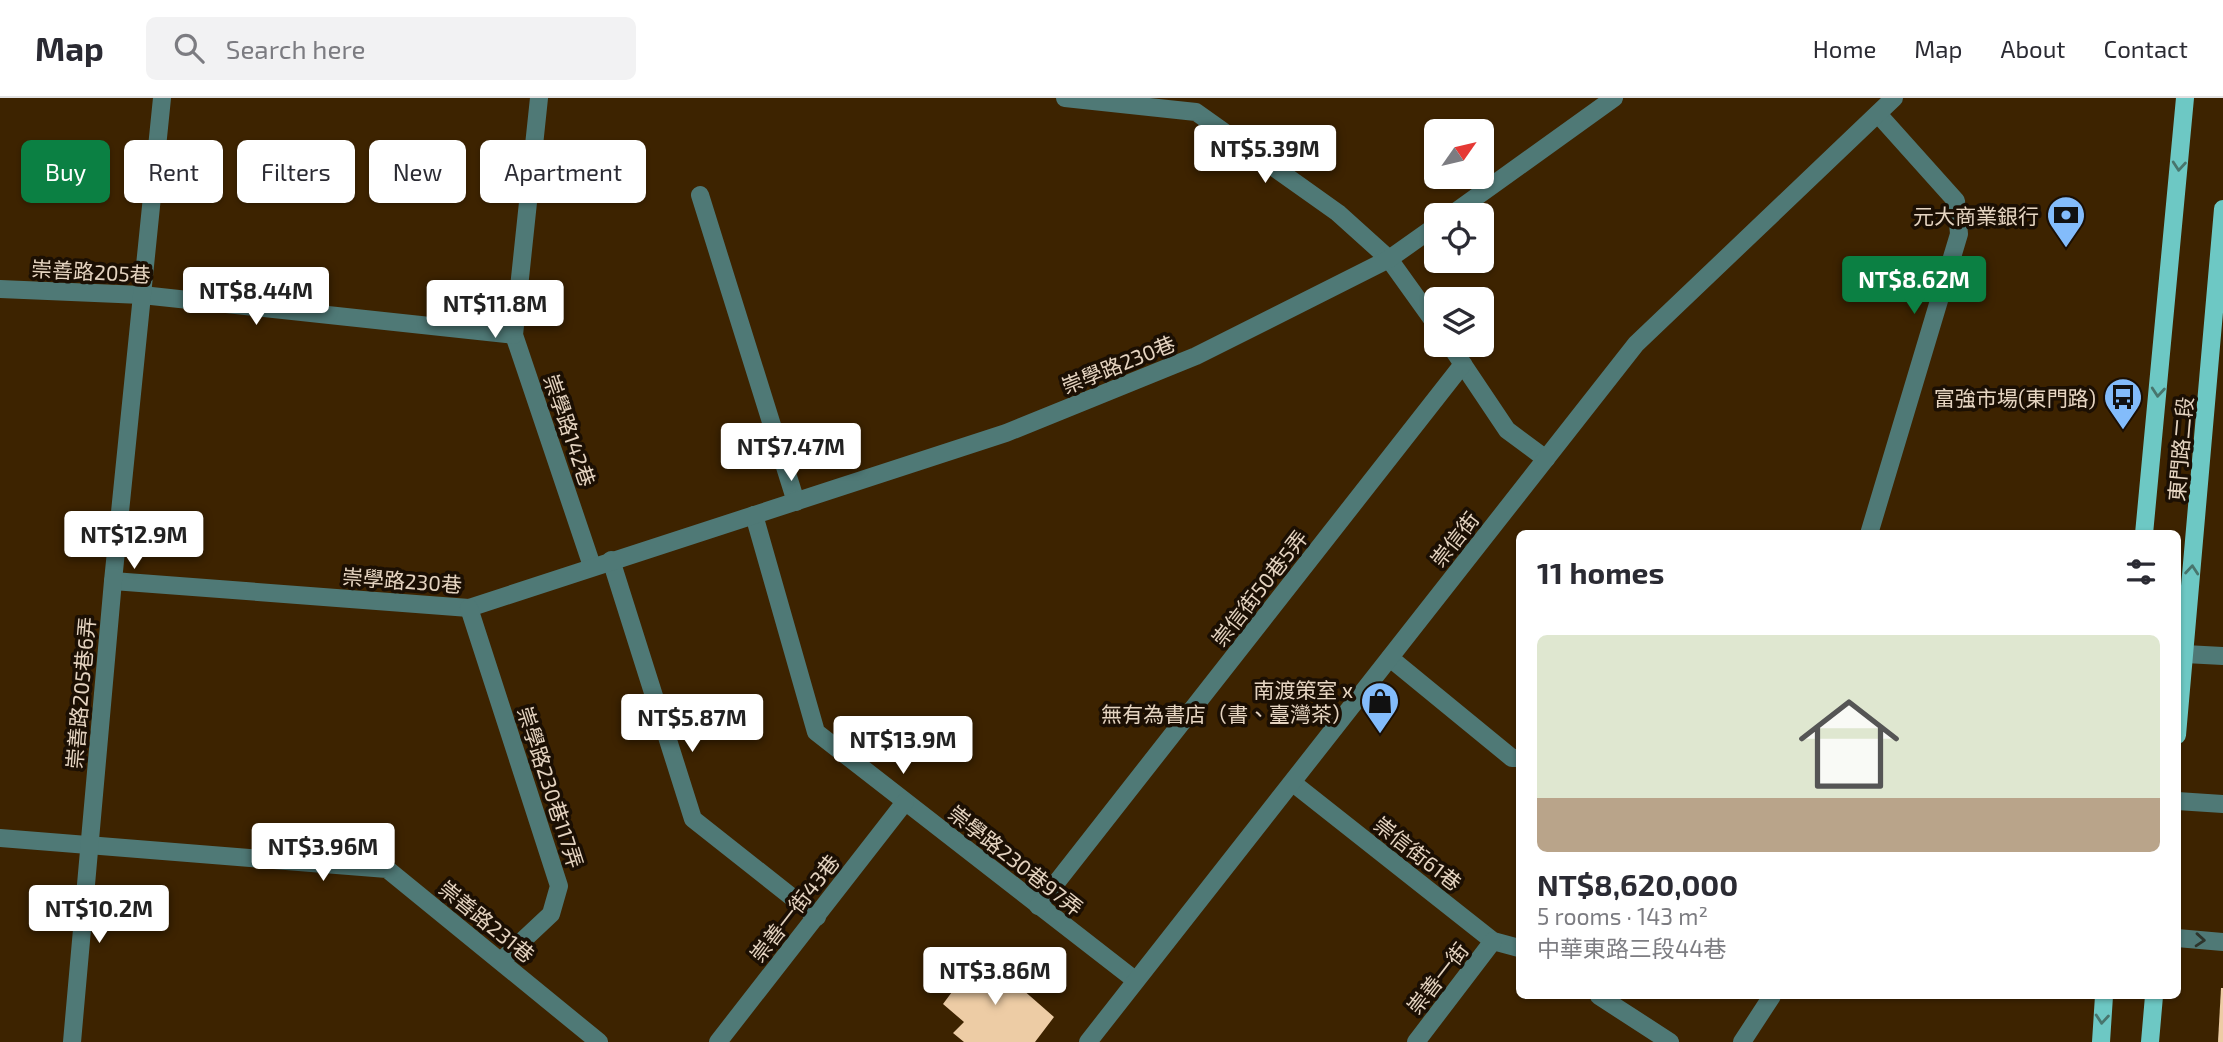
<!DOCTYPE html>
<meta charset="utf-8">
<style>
:root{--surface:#fff;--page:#f2f2f3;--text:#2b2b33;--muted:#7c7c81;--line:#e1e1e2;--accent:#0b8043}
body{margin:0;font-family:"Exo 2","Noto Sans TC",sans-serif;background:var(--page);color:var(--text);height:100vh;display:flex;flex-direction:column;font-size:26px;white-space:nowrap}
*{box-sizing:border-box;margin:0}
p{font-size:23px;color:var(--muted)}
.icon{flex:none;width:38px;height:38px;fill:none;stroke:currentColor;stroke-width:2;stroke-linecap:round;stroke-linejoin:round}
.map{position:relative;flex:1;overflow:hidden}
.sheet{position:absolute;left:1516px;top:432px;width:665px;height:469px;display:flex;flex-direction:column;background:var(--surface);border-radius:10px;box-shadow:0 2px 5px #0004}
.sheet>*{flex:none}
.banner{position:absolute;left:21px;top:42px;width:665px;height:63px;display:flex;gap:14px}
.needle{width:46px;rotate:56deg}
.buttons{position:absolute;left:1424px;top:21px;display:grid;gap:14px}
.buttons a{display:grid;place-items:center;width:70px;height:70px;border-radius:10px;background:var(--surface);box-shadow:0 2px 5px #0004;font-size:35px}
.price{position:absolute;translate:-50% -60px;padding:0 16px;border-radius:7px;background:#fff;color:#222;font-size:23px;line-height:46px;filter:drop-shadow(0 2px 4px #0008)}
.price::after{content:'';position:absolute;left:50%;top:42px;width:21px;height:16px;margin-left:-10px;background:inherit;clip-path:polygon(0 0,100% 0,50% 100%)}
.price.on{background:var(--accent);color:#fff}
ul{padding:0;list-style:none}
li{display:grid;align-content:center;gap:14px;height:371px;padding:0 21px}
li+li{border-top:2px solid var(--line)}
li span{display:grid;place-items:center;height:217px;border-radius:10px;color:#555}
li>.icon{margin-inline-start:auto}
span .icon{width:126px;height:126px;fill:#fffc;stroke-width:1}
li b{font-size:30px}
h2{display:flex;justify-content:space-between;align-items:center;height:84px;padding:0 21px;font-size:30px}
.tag{padding:0 24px;border-radius:10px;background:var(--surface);box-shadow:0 2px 5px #0004;font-size:24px;line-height:63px}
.tag.on{background:var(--accent);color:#fff}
header{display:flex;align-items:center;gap:42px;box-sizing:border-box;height:98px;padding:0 35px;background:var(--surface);border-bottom:2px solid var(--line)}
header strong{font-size:33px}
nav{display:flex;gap:38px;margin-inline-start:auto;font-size:24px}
.search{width:490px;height:63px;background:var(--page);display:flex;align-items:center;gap:18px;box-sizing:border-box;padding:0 24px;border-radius:10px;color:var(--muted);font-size:26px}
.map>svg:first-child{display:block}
.building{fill:#edcca5}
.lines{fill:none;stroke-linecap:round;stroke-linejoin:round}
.minor{stroke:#4f7976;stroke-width:18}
.major{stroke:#6dc8c4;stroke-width:18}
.oneway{stroke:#48756d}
.oneway2{stroke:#2d342b}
.labels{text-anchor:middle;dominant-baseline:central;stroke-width:7;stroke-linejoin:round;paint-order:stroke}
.poi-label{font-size:21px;fill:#e5d4c1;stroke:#1b0f03;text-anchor:end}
.street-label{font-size:21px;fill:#e5d4c1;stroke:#1b0f03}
</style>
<header>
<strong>Map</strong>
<div class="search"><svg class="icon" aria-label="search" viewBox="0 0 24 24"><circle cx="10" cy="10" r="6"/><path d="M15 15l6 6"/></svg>Search here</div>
<nav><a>Home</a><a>Map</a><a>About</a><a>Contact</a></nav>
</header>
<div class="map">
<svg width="2223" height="944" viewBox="0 0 2223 944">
<rect width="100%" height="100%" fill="#3d2300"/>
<g class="building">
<polygon points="981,855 1054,919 1035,944 964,944 953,935 964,924 943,906"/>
<polygon points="2221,890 2223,890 2223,944 2218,944"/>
</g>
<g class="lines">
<g class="minor">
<polyline points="539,0 514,237 592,468"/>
<polyline points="1065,0 1196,14 1338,115 1389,161 1437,228"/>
<polyline points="700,97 796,404"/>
<polyline points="1451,117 1614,0"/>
<polyline points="0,191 142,197 514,237"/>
<polyline points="1450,247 1507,332 1546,361"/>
<polyline points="754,417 816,634 1135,882"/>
<polyline points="1869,436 1959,136 1956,103 1878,16"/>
<polyline points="611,462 693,721 817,819"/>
<polyline points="113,483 469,510 1006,335 1196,258 1389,161 1437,127"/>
<polyline points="469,510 559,788 551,816 501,863"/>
<polyline points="2185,556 2223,558"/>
<polyline points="1390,560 1512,660 1519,660"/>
<polyline points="1293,685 1493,843 1519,850"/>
<polyline points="2177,703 2223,706"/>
<polyline points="0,740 387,771 599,944"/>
<polyline points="1038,808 1463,266"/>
<polyline points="2177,840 2223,844"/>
<polyline points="1599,898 1670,944"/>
<polyline points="72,944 113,483 162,0"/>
<polyline points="718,944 905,704"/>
<polyline points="1088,944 1636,246 1894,0"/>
<polyline points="1416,944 1493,843"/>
<polyline points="1742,944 1772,898"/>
</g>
<g class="major">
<polyline points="2144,436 2185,0"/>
<polyline points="2177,637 2223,111"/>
<polyline points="2101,944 2104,898"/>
<polyline points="2150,944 2154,898"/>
</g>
</g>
<defs><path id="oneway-chevron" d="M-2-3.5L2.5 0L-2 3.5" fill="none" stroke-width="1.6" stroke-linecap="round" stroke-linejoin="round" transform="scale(1.75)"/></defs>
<g class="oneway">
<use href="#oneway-chevron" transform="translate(2179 68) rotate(95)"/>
<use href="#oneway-chevron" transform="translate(2158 294) rotate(95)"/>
<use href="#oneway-chevron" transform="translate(2192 472) rotate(-85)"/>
<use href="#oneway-chevron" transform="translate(2102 921) rotate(95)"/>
</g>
<use class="oneway2" href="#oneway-chevron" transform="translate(2200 842) rotate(4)"/>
<defs>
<symbol id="bank-pin" viewBox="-11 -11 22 30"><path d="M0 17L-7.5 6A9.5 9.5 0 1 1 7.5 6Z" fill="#83bcfb" stroke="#1b0f03"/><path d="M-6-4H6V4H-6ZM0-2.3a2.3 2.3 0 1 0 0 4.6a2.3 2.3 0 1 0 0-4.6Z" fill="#111"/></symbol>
<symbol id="bus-pin" viewBox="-11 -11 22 30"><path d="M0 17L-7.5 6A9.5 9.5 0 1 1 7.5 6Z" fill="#83bcfb" stroke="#1b0f03"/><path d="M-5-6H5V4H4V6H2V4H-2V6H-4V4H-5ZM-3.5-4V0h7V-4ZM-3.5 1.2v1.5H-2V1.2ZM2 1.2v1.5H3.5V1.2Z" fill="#111"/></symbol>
<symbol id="shop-pin" viewBox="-11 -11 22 30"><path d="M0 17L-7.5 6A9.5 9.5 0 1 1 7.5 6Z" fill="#83bcfb" stroke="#1b0f03"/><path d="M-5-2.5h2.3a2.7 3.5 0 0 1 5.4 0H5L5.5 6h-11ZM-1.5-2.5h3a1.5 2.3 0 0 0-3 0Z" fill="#111"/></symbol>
</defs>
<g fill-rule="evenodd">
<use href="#bank-pin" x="2044" y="95" width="44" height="60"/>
<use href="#bus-pin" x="2101" y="277" width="44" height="60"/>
<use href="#shop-pin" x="1358" y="581" width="44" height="60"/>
</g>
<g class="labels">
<g class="poi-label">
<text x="2039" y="117">元大商業銀行</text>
<text x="2096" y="299">富強市場(東門路)</text>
<text x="1353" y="591">南渡策室 x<tspan x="1353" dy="24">無有為書店（書、臺灣茶）</tspan></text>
</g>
<g class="street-label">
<text transform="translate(91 173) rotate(3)">崇善路205巷</text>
<text transform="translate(1118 266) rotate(-22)">崇學路230巷</text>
<text transform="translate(570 332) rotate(71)">崇學路142巷</text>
<text transform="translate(2180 351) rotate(-85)">東門路二段</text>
<text transform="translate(1454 441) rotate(-52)">崇信街</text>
<text transform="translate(402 482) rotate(4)">崇學路230巷</text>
<text transform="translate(1259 490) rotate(-52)">崇信街50巷5弄</text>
<text transform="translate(80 595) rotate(-85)">崇善路205巷6弄</text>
<text transform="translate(551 689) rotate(72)">崇學路230巷117弄</text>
<text transform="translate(1418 755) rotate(38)">崇信街61巷</text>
<text transform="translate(1016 762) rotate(38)">崇學路230巷97弄</text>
<text transform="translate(794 810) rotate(-52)">崇善一街43巷</text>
<text transform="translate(487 823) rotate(39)">崇善路231巷</text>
<text transform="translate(1437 880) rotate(-52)">崇善一街</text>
</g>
</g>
</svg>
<div class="buttons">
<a><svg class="needle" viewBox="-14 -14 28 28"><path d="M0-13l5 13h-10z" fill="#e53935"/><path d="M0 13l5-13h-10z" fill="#7c7c81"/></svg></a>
<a><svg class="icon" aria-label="locate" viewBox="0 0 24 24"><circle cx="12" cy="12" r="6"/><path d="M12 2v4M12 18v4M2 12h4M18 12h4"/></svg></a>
<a><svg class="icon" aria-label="layers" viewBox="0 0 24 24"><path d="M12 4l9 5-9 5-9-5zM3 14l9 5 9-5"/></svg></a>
</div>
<b class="price" style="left:1265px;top:87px">NT$5.39M</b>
<b class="price on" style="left:1914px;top:218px">NT$8.62M</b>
<b class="price" style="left:256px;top:229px">NT$8.44M</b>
<b class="price" style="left:495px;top:242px">NT$11.8M</b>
<b class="price" style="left:791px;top:385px">NT$7.47M</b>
<b class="price" style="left:134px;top:473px">NT$12.9M</b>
<b class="price" style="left:692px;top:656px">NT$5.87M</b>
<b class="price" style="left:903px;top:678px">NT$13.9M</b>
<b class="price" style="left:323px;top:785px">NT$3.96M</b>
<b class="price" style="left:99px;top:847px">NT$10.2M</b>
<b class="price" style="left:995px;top:909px">NT$3.86M</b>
<div class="banner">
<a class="tag on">Buy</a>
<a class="tag">Rent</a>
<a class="tag">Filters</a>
<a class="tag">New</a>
<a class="tag">Apartment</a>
</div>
<section class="sheet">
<h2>11 homes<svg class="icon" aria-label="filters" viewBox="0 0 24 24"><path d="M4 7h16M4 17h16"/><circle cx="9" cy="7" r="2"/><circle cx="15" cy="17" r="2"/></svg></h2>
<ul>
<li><span style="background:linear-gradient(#dfe7d0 75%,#b9a48a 0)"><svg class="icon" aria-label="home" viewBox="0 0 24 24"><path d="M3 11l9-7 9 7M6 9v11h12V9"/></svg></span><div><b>NT$8,620,000</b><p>5 rooms · 143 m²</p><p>中華東路三段44巷</p></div></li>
</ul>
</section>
</div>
